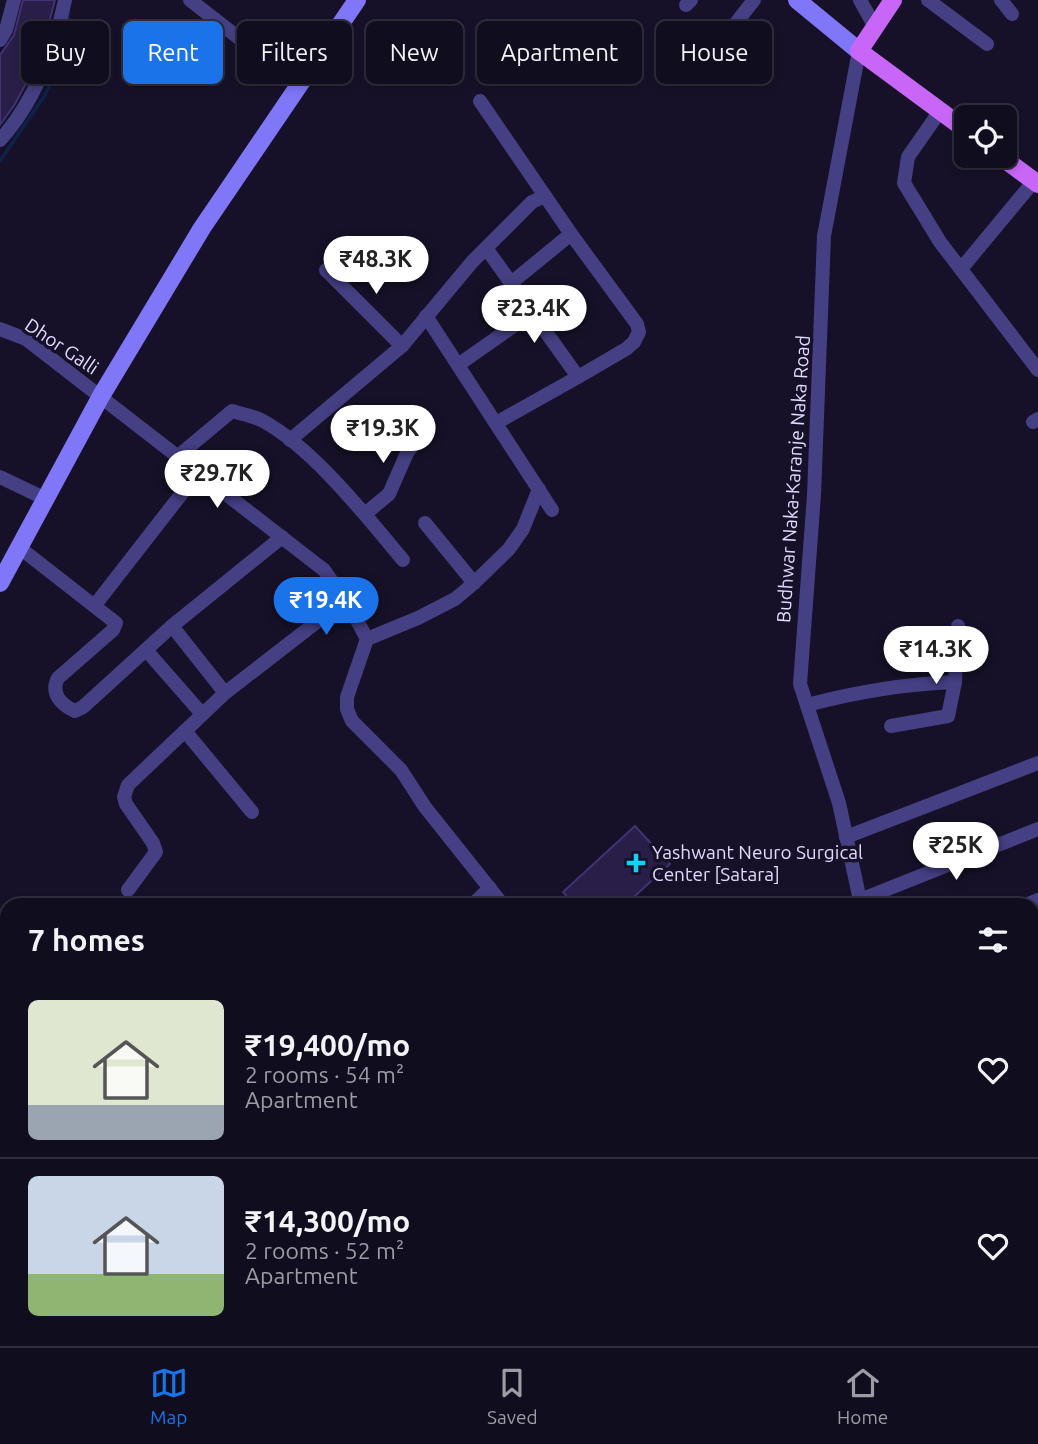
<!DOCTYPE html>
<meta charset="utf-8">
<style>
:root{--surface:#100d1e;--page:#191627;--text:#f1f3f6;--muted:#9c9ca4;--line:#302d3c;--accent:#1a73e8}
body{margin:0;font-family:Ubuntu,sans-serif;background:var(--page);color:var(--text);height:100vh;display:flex;flex-direction:column;font-size:26px;white-space:nowrap}
*{box-sizing:border-box;margin:0}
p{font-size:23px;color:var(--muted)}
.icon{flex:none;width:38px;height:38px;fill:none;stroke:currentColor;stroke-width:2;stroke-linecap:round;stroke-linejoin:round}
.map{position:relative;flex:1;overflow:hidden}
.details{position:absolute;left:0px;top:898px;width:1040px;height:450px;display:flex;flex-direction:column;background:var(--surface);border-radius:21px 21px 0 0;box-shadow:0 4px 10px #0003,0 0 0 2px var(--line)}
.details>*{flex:none}
.hud{position:absolute;left:21px;top:21px;width:998px;height:63px;display:flex;gap:14px}
.buttons{position:absolute;left:954px;top:105px;display:grid;gap:14px}
.buttons a{display:grid;place-items:center;width:63px;height:63px;border-radius:10px;background:var(--surface);box-shadow:0 4px 10px #0003,0 0 0 2px var(--line);font-size:35px}
.price{position:absolute;translate:-50% -60px;padding:0 16px;border-radius:24px;background:#fff;color:#222;font-size:23px;line-height:46px;filter:drop-shadow(0 2px 4px #0008)}
.price::after{content:'';position:absolute;left:50%;top:42px;width:21px;height:16px;margin-left:-10px;background:inherit;clip-path:polygon(0 0,100% 0,50% 100%)}
.price.selected{background:var(--accent);color:#fff}
ul{padding:0;list-style:none}
li{display:flex;align-items:center;gap:21px;height:175px;padding:0 28px}
li+li{border-top:2px solid var(--line)}
li span{display:grid;place-items:center;flex:none;width:196px;height:140px;border-radius:10px;color:#555}
li>.icon{margin-inline-start:auto}
span .icon{width:84px;height:84px;fill:#fffc;stroke-width:1}
li b{font-size:30px}
h2{display:flex;justify-content:space-between;align-items:center;height:84px;padding:0 28px;font-size:30px}
.tag{padding:0 24px;border-radius:10px;background:var(--surface);box-shadow:0 4px 10px #0003,0 0 0 2px var(--line);font-size:24px;line-height:63px}
.tag.selected{background:var(--accent);color:#fff}
.dock{display:flex;justify-content:space-around;align-items:center;height:98px;border-top:2px solid var(--line);background:var(--surface);font-size:19px;color:var(--muted)}
.dock a{display:grid;justify-items:center;gap:4px}
.dock .selected{color:var(--accent)}
.map>svg:first-child{display:block}
.lines{fill:none;stroke-linecap:round;stroke-linejoin:round}
.stream{stroke:#0f2249;stroke-width:3.5}
.building{fill:#291e48;stroke:#413273;stroke-width:2}
.street{stroke:#453f84;stroke-width:14}
.secondary{stroke:#7f76f8;stroke-width:18}
.primary{stroke:#c867f7;stroke-width:18}
.poi-dot{fill:#10d2f3;stroke:#161128;stroke-width:2.5}
.labels{text-anchor:middle;dominant-baseline:central;stroke-width:7;stroke-linejoin:round;paint-order:stroke}
.street-label{font-size:19px;fill:#e0dafd;stroke:#161128}
.poi-label{font-size:19px;fill:#e0dafd;stroke:#161128;text-anchor:start}
</style>
<div class="map">
<svg width="1038" height="1346" viewBox="0 0 1038 1346">
<rect width="100%" height="100%" fill="#161128"/>
<g class="lines">
<polyline class="stream" points="0,161 45,95 57,70 69,12"/>
</g>
<g class="building">
<polygon points="23,0 55,0 46,34 33,70 15,104 0,125 0,55 14,35"/>
<polygon points="635,826 670,864 625,905 574,905 563,892"/>
</g>
<g class="lines">
<g class="street">
<polyline points="190,0 299,85"/>
<polyline points="860,0 875,27"/>
<polyline points="928,0 987,44"/>
<polyline points="1001,0 1012,14"/>
<polyline points="686,5 691,0"/>
<polyline points="736,23 754,0"/>
<polyline points="0,40 6,30 14,0"/>
<polyline points="859,51 824,236 814,495 800,684 839,803 861,905"/>
<polyline points="480,101 571,234 637,324 639,332 634,342 626,349 578,377"/>
<polyline points="940,111 908,157 904,183 940,242 1038,370"/>
<path d="M0 140C34 103 55 48 65 0"/>
<polyline points="486,248 578,377 496,423"/>
<polyline points="961,269 1034,181"/>
<polyline points="326,270 402,346"/>
<polyline points="511,283 571,234"/>
<polyline points="426,316 552,510"/>
<polyline points="0,329 26,339 324,570 350,607"/>
<polyline points="458,365 532,313"/>
<polyline points="1033,422 1038,419"/>
<polyline points="290,440 402,346 472,262 532,202 545,196"/>
<path d="M177 457 232 411C242 414 254 416 263 421 313 448 367 517 403 560"/>
<polyline points="0,477 46,499"/>
<polyline points="365,514 389,494 407,453 420,434"/>
<polyline points="425,523 474,583"/>
<path d="M20 548 116 623 113 630 58 678C50 693 61 705 75 711L83 707 172 626 282 537"/>
<polyline points="95,605 197,474"/>
<polyline points="172,626 225,693"/>
<polyline points="367,639 418,618 455,599 474,583 509,549 523,529 539,489"/>
<polyline points="146,650 202,714"/>
<path d="M807 705C856 692 904 684 955 682"/>
<polyline points="891,726 948,716 955,682 958,626"/>
<polyline points="185,731 252,812"/>
<polyline points="846,837 1038,763"/>
<polyline points="128,890 156,852 153,843 126,804 124,797 128,785 225,693 327,614 350,607 367,639 347,697 347,709 352,721 401,770 425,807 503,905"/>
<polyline points="860,900 1038,829"/>
<polyline points="472,905 490,888"/>
<polyline points="1026,905 1038,900"/>
<polyline points="1032,968 1038,966"/>
<polyline points="1032,1060 1038,1057"/>
<polyline points="1035,1107 1038,1105"/>
<polyline points="1032,1182 1038,1178"/>
<polyline points="1032,1303 1038,1303"/>
<polyline points="728,1340 731,1346"/>
<polyline points="858,1340 863,1346"/>
<polyline points="1013,1340 1015,1346"/>
<polyline points="625,1346 631,1340"/>
<polyline points="792,1346 793,1340"/>
</g>
<g class="secondary">
<polyline points="797,0 859,51"/>
<polyline points="0,583 101,396 202,228 357,0"/>
</g>
<g class="primary">
<polyline points="893,0 859,51 966,130"/>
<polyline points="1000,156 1038,184"/>
</g>
</g>
<path class="poi-dot" d="M632.5 852.5h7v7h7v7h-7v7h-7v-7h-7v-7h7z"/>
<g class="labels">
<g class="street-label">
<text transform="translate(62 346) rotate(34)">Dhor Galli</text>
<text transform="translate(793 479) rotate(-86)">Budhwar Naka-Karanje Naka Road</text>
</g>
<g class="poi-label">
<text x="652" y="852">Yashwant Neuro Surgical<tspan x="652" dy="22">Center [Satara]</tspan></text>
</g>
</g>
</svg>
<div class="buttons">
<a><svg class="icon" aria-label="locate" viewBox="0 0 24 24"><circle cx="12" cy="12" r="6"/><path d="M12 2v4M12 18v4M2 12h4M18 12h4"/></svg></a>
</div>
<b class="price" style="left:376px;top:296px">₹48.3K</b>
<b class="price" style="left:534px;top:345px">₹23.4K</b>
<b class="price" style="left:383px;top:465px">₹19.3K</b>
<b class="price" style="left:217px;top:510px">₹29.7K</b>
<b class="price selected" style="left:326px;top:637px">₹19.4K</b>
<b class="price" style="left:936px;top:686px">₹14.3K</b>
<b class="price" style="left:956px;top:882px">₹25K</b>
<div class="hud">
<a class="tag">Buy</a>
<a class="tag selected">Rent</a>
<a class="tag">Filters</a>
<a class="tag">New</a>
<a class="tag">Apartment</a>
<a class="tag">House</a>
</div>
<section class="details">
<h2>7 homes<svg class="icon" aria-label="filters" viewBox="0 0 24 24"><path d="M4 7h16M4 17h16"/><circle cx="9" cy="7" r="2"/><circle cx="15" cy="17" r="2"/></svg></h2>
<ul>
<li><span style="background:linear-gradient(#dfe7d0 75%,#9aa5b1 0)"><svg class="icon" aria-label="home" viewBox="0 0 24 24"><path d="M3 11l9-7 9 7M6 9v11h12V9"/></svg></span><div><b>₹19,400/mo</b><p>2 rooms · 54 m²</p><p>Apartment</p></div><svg class="icon" aria-label="heart" viewBox="0 0 24 24"><path d="M12 20l-8-8c-3-5 5-10 8-4 3-6 11-1 8 4z"/></svg></li>
<li><span style="background:linear-gradient(#c9d6e8 70%,#8fb573 0)"><svg class="icon" aria-label="home" viewBox="0 0 24 24"><path d="M3 11l9-7 9 7M6 9v11h12V9"/></svg></span><div><b>₹14,300/mo</b><p>2 rooms · 52 m²</p><p>Apartment</p></div><svg class="icon" aria-label="heart" viewBox="0 0 24 24"><path d="M12 20l-8-8c-3-5 5-10 8-4 3-6 11-1 8 4z"/></svg></li>
</ul>
</section>
</div>
<nav class="dock">
<a class="selected"><svg class="icon" aria-label="map" viewBox="0 0 24 24"><path d="M3 6l6-2 6 2 6-2v14l-6 2-6-2-6 2zM9 4v14M15 6v14"/></svg>Map</a>
<a><svg class="icon" aria-label="saved" viewBox="0 0 24 24"><path d="M7 4h10v16l-5-4-5 4z"/></svg>Saved</a>
<a><svg class="icon" aria-label="home" viewBox="0 0 24 24"><path d="M3 11l9-7 9 7M6 9v11h12V9"/></svg>Home</a>
</nav>
